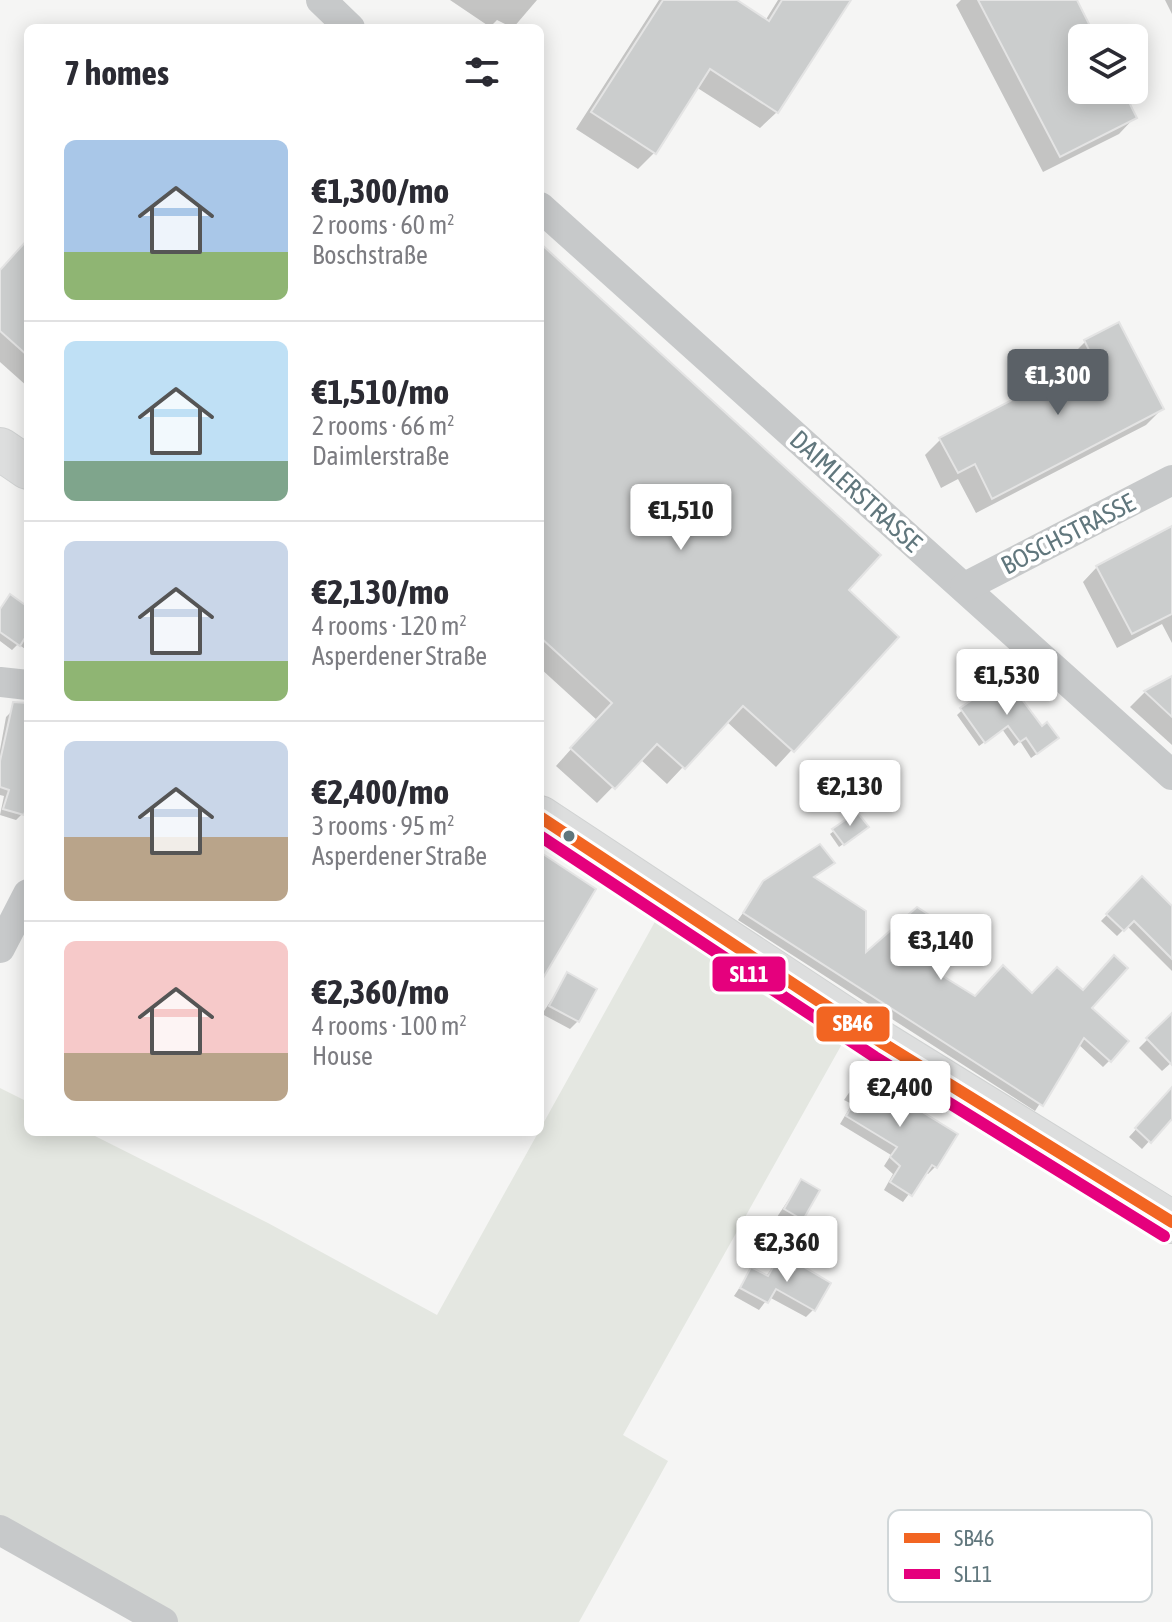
<!DOCTYPE html>
<meta charset="utf-8">
<style>
:root{--surface:#fff;--page:#f2f2f3;--text:#2b2b33;--muted:#7c7c81;--line:#e1e1e2;--accent:#5b6167}
body{margin:0;font-family:"Asap Condensed",sans-serif;background:var(--page);color:var(--text);height:100vh;display:flex;flex-direction:column;font-size:30px;white-space:nowrap}
*{box-sizing:border-box;margin:0}
p{font-size:26px;color:var(--muted)}
.icon{flex:none;width:44px;height:44px;fill:none;stroke:currentColor;stroke-width:2;stroke-linecap:round;stroke-linejoin:round}
.map{position:relative;flex:1;overflow:hidden}
.sheet{position:absolute;left:24px;top:24px;width:520px;height:1112px;display:flex;flex-direction:column;background:var(--surface);border-radius:12px;box-shadow:0 4px 20px #0003}
.sheet>*{flex:none}
.fabs{position:absolute;left:1068px;top:24px;display:grid;gap:16px}
.fabs a{display:grid;place-items:center;width:80px;height:80px;border-radius:12px;background:var(--surface);box-shadow:0 4px 20px #0003;font-size:40px}
.price{position:absolute;translate:-50% -68px;padding:0 18px;border-radius:8px;background:#fff;color:#222;font-size:26px;line-height:52px;filter:drop-shadow(0 2px 4px #0008)}
.price::after{content:'';position:absolute;left:50%;top:48px;width:24px;height:18px;margin-left:-12px;background:inherit;clip-path:polygon(0 0,100% 0,50% 100%)}
.price.active{background:var(--accent);color:#fff}
ul{padding:0;list-style:none}
li{display:flex;align-items:center;gap:24px;height:200px;padding:0 40px}
li+li{border-top:2px solid var(--line)}
li span{display:grid;place-items:center;flex:none;width:224px;height:160px;border-radius:12px;color:#555}
li>.icon{margin-inline-start:auto}
span .icon{width:96px;height:96px;fill:#fffc;stroke-width:1}
li b{font-size:34px}
h2{display:flex;justify-content:space-between;align-items:center;height:96px;padding:0 40px;font-size:34px}
.map>svg:first-child{display:block}
.green{fill:#e4e7e1}
.shadow{fill:#0003}
.building{fill:#cbcdcd;stroke:#e4e4e4;stroke-width:2}
.lines{fill:none;stroke-linecap:round;stroke-linejoin:round}
.secondary-casing{stroke:#d0d2d2;stroke-width:44}
.street{stroke:#c7c9ca;stroke-width:30}
.secondary{stroke:#dddede;stroke-width:42}
.bus-1-casing{stroke:#fff;stroke-width:18}
.bus-2-casing{stroke:#fff;stroke-width:18}
.bus-1{stroke:#f26522;stroke-width:12}
.bus-2{stroke:#e5007d;stroke-width:12}
.bus-dot{fill:#61777d;stroke:#fff;stroke-width:3}
.labels{text-anchor:middle;dominant-baseline:central;stroke-width:8;stroke-linejoin:round;paint-order:stroke}
.street-label{font-size:26px;fill:#61777d;stroke:#fff}
.key{fill:#fff;stroke:#d0d6d8;stroke-width:2}
.key-label{font-size:22px;fill:#61777d}
.line-badge{stroke:#fff;stroke-width:3}
.badge-label{font-size:22px;text-anchor:middle;font-weight:bold;fill:#fff}
</style>
<div class="map">
<svg width="1172" height="1622" viewBox="0 0 1172 1622">
<rect width="100%" height="100%" fill="#f5f5f4"/>
<polygon class="green" points="657,918 762,994 842,1044 623,1435 668,1461 579,1622 163,1622 0,1530 0,1088 28,1102 28,1132 87,1132 268,1223 437,1315"/>
<g class="shadow">
<polygon points="450,0 537,0 513,28 497,20 490,27"/>
<polygon points="659,0 733,0 765,21 778,0 848,0 777,112 760,128 696,87 654,153 638,169 576,129"/>
<polygon points="961,0 1074,0 1094,38 1082,38 1082,90 1121,90 1135,117 1119,134 1043,172 956,5"/>
<polygon points="1165,0 1172,0 1172,14"/>
<polygon points="28,241 28,387 0,362 0,271"/>
<polygon points="540,246 846,590 896,637 776,767 726,721 667,784 640,759 597,803 556,766 597,720 540,668"/>
<polygon points="1118,325 1162,409 1146,425 976,513 958,479 941,488 925,455 941,439 1075,370 1069,358 1085,342"/>
<polygon points="1172,528 1172,643 1162,624 1117,648 1083,582 1097,567"/>
<polygon points="0,609 28,609 28,651 18,644 12,650 0,641"/>
<polygon points="997,678 1052,743 1031,758 1020,741 1014,746 1002,729 979,746 957,715"/>
<polygon points="1172,678 1172,745 1130,707 1145,692"/>
<polygon points="13,710 28,712 28,795 22,814 16,820 0,815 4,796 0,795 0,750 6,717"/>
<polygon points="863,830 839,847 830,834 834,831"/>
<polygon points="812,878 864,956 942,939 935,973 975,998 1083,992 1110,1060 1103,1067 1078,1044 1035,1111 738,920 764,883"/>
<polygon points="1142,879 1172,908 1172,971 1127,926 1117,936 1101,921"/>
<polygon points="568,975 578,1021 570,1029 542,1014"/>
<polygon points="1172,1015 1172,1062 1162,1071 1139,1048"/>
<polygon points="867,1067 935,1167 928,1174 925,1172 903,1202 884,1190 893,1174 884,1166 891,1155 840,1124 852,1104 844,1100"/>
<polygon points="1172,1090 1172,1116 1142,1149 1129,1137"/>
<polygon points="801,1181 802,1218 794,1226 777,1217"/>
<polygon points="777,1262 814,1309 806,1317 769,1297 759,1310 734,1296 752,1269 766,1276"/>
</g>
<g class="building">
<polygon points="663,0 737,0 769,21 782,0 851,0 778,113 710,69 656,154 591,112"/>
<polygon points="978,0 1077,0 1096,38 1082,38 1082,90 1123,90 1137,118 1060,157"/>
<polygon points="28,239 28,356 0,331 0,270"/>
<polygon points="540,243 881,555 849,590 899,637 794,752 743,706 685,769 657,744 615,789 570,748 612,703 540,637"/>
<polygon points="1119,322 1164,409 992,499 975,464 958,473 939,438 1093,358 1084,340"/>
<polygon points="1172,526 1172,614 1132,634 1096,566"/>
<polygon points="10,594 28,607 28,633 20,646 0,632 0,609"/>
<polygon points="997,675 1013,697 1018,694 1042,726 1047,722 1059,738 1037,754 1026,738 1020,742 1008,726 985,743 960,708 985,691 982,686"/>
<polygon points="1172,676 1172,717 1144,691"/>
<polygon points="13,702 28,703 28,802 24,815 3,809 9,790 0,787 0,761"/>
<polygon points="857,812 869,827 844,845 832,829"/>
<polygon points="820,844 835,863 814,877 866,911 866,952 917,907 952,930 945,939 958,952 938,973 975,996 1003,965 1032,993 1057,967 1083,990 1114,955 1128,968 1092,1008 1129,1041 1111,1062 1084,1038 1043,1106 743,913 763,881"/>
<polygon points="540,852 596,889 540,983"/>
<polygon points="1142,876 1172,906 1172,959 1134,921 1124,931 1106,914"/>
<polygon points="567,972 597,989 579,1022 549,1006"/>
<polygon points="1172,1013 1172,1065 1146,1038"/>
<polygon points="867,1064 896,1083 890,1092 958,1134 937,1168 932,1165 912,1196 890,1182 900,1166 890,1157 897,1147 846,1116 858,1096 850,1091"/>
<polygon points="1172,1087 1172,1119 1151,1143 1135,1128"/>
<polygon points="801,1179 820,1190 803,1220 784,1209"/>
<polygon points="777,1260 795,1270 799,1264 831,1283 815,1311 776,1289 768,1303 740,1288 751,1267 768,1276"/>
</g>
<g class="lines">
<defs>
<g id="secondary">
<polyline points="0,449 28,468"/>
<polyline points="540,817 884,1044 1172,1222"/>
</g>
</defs>
<use href="#secondary" class="secondary-casing"/>
<g class="street">
<polyline points="321,0 350,28"/>
<polyline points="540,207 1172,775"/>
<polyline points="965,587 1172,480"/>
<polyline points="0,682 28,685"/>
<polyline points="0,948 28,894"/>
<polyline points="0,1530 163,1622"/>
</g>
<use href="#secondary" class="secondary"/>
<defs>
<polyline id="bus-1" points="540,817 884,1044 1172,1222"/>
<polyline id="bus-2" points="540,836 875,1057 1164,1236"/>
</defs>
<use href="#bus-1" class="bus-1-casing"/>
<use href="#bus-2" class="bus-2-casing"/>
<use href="#bus-1" class="bus-1"/>
<use href="#bus-2" class="bus-2"/>
</g>
<circle class="bus-dot" cx="569" cy="836" r="7"/>
<g class="labels">
<g class="street-label">
<text transform="translate(856 491) rotate(42)">DAIMLERSTRASSE</text>
<text transform="translate(1068 534) rotate(-27)">BOSCHSTRASSE</text>
</g>
</g>
<rect x="888" y="1510" width="264" height="92" rx="12" class="key"/>
<rect x="904" y="1533" width="36" height="10" fill="#f26522"/>
<rect x="904" y="1569" width="36" height="10" fill="#e5007d"/>
<g class="key-label">
<text x="954" y="1546">SB46</text>
<text x="954" y="1582">SL11</text>
</g>
<g class="line-badge">
<rect x="711" y="955" width="76" height="38" rx="8" fill="#e5007d"/>
<rect x="815" y="1005" width="76" height="38" rx="8" fill="#f26522"/>
</g>
<g class="badge-label">
<text x="749" y="982">SL11</text>
<text x="853" y="1031">SB46</text>
</g>
</svg>
<div class="fabs">
<a><svg class="icon" aria-label="layers" viewBox="0 0 24 24"><path d="M12 4l9 5-9 5-9-5zM3 14l9 5 9-5"/></svg></a>
</div>
<b class="price active" style="left:1058px;top:417px">€1,300</b>
<b class="price" style="left:681px;top:552px">€1,510</b>
<b class="price" style="left:1007px;top:717px">€1,530</b>
<b class="price" style="left:850px;top:828px">€2,130</b>
<b class="price" style="left:941px;top:982px">€3,140</b>
<b class="price" style="left:900px;top:1129px">€2,400</b>
<b class="price" style="left:787px;top:1284px">€2,360</b>
<section class="sheet">
<h2>7 homes<svg class="icon" aria-label="filters" viewBox="0 0 24 24"><path d="M4 7h16M4 17h16"/><circle cx="9" cy="7" r="2"/><circle cx="15" cy="17" r="2"/></svg></h2>
<ul>
<li><span style="background:linear-gradient(#a9c7e8 70%,#8fb573 0)"><svg class="icon" aria-label="home" viewBox="0 0 24 24"><path d="M3 11l9-7 9 7M6 9v11h12V9"/></svg></span><div><b>€1,300/mo</b><p>2 rooms · 60 m²</p><p>Boschstraße</p></div></li>
<li><span style="background:linear-gradient(#bfe0f5 75%,#7fa58c 0)"><svg class="icon" aria-label="home" viewBox="0 0 24 24"><path d="M3 11l9-7 9 7M6 9v11h12V9"/></svg></span><div><b>€1,510/mo</b><p>2 rooms · 66 m²</p><p>Daimlerstraße</p></div></li>
<li><span style="background:linear-gradient(#c9d6e8 75%,#8fb573 0)"><svg class="icon" aria-label="home" viewBox="0 0 24 24"><path d="M3 11l9-7 9 7M6 9v11h12V9"/></svg></span><div><b>€2,130/mo</b><p>4 rooms · 120 m²</p><p>Asperdener Straße</p></div></li>
<li><span style="background:linear-gradient(#c9d6e8 60%,#b9a48a 0)"><svg class="icon" aria-label="home" viewBox="0 0 24 24"><path d="M3 11l9-7 9 7M6 9v11h12V9"/></svg></span><div><b>€2,400/mo</b><p>3 rooms · 95 m²</p><p>Asperdener Straße</p></div></li>
<li><span style="background:linear-gradient(#f6c9c9 70%,#b9a48a 0)"><svg class="icon" aria-label="home" viewBox="0 0 24 24"><path d="M3 11l9-7 9 7M6 9v11h12V9"/></svg></span><div><b>€2,360/mo</b><p>4 rooms · 100 m²</p><p>House</p></div></li>
</ul>
</section>
</div>
